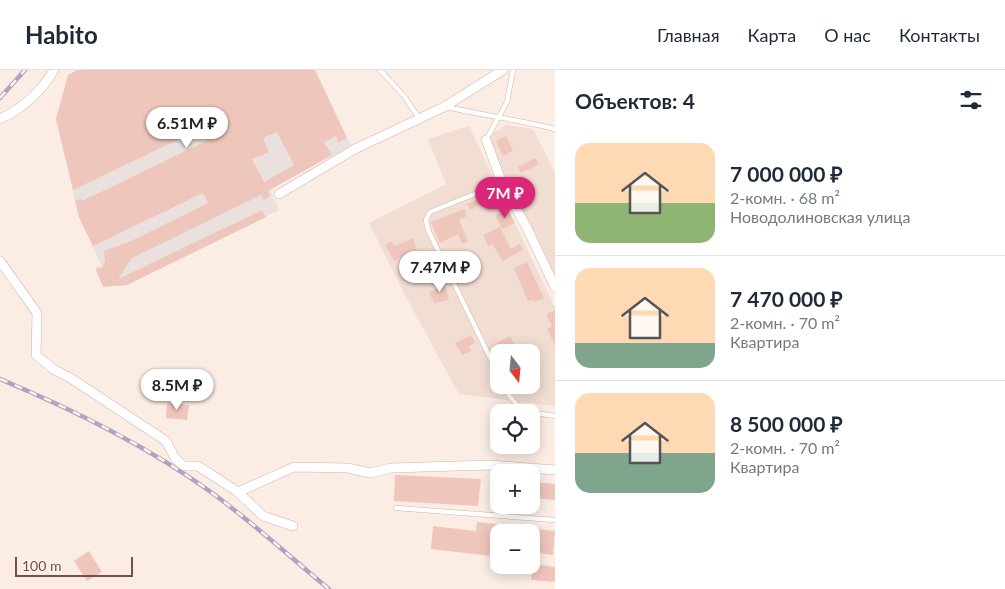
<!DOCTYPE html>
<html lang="ru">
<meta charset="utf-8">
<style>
:root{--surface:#fff;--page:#f6f6f7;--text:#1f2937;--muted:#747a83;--line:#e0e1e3;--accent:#db2777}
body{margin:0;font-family:Lato,sans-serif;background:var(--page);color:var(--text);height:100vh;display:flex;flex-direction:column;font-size:19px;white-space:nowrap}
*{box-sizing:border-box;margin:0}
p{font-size:16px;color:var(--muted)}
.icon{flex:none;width:28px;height:28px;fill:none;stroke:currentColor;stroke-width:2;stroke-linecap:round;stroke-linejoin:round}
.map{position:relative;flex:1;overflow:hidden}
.panel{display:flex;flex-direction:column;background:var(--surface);width:450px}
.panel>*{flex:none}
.needle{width:32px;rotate:164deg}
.controls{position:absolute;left:490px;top:274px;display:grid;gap:10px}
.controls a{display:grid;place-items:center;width:50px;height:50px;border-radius:10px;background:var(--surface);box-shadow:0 2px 12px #0003;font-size:25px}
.scale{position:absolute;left:15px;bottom:12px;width:118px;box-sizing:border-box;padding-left:5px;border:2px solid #71514a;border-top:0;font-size:14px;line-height:18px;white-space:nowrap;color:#71514a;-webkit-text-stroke:4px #fef1e9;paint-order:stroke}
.price{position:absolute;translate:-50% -42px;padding:0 11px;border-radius:18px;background:#fff;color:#222;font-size:16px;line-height:32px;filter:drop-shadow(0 1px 2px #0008)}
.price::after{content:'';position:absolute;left:50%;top:30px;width:15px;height:11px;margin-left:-8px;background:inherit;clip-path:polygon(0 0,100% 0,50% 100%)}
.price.selected{background:var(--accent);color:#fff}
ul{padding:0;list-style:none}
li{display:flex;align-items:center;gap:15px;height:125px;padding:0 20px}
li+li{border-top:1px solid var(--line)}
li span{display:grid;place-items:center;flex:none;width:140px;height:100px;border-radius:15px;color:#555}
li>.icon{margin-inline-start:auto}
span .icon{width:60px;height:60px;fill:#fffc;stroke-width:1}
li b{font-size:21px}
h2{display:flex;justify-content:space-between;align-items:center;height:60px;padding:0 20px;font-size:21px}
header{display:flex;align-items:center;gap:30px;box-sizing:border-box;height:70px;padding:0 25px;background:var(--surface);border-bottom:1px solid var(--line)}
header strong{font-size:24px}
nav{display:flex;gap:28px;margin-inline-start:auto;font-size:18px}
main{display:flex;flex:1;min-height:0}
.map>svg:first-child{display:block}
.residential{fill:#f2ddd2;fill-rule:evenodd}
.industrial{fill:#eae1de}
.building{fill:#efc6bc;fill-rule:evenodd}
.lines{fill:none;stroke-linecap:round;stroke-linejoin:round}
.lane-casing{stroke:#ceb5ad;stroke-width:5.5}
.street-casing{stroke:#ceb5ad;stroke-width:10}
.lane{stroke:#fff;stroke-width:4.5}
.street{stroke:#fff;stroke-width:9}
.rail-casing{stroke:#aea3c3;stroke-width:4.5}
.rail{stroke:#fef1e9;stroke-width:2.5;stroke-dasharray:8;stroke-linecap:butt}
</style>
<header>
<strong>Habito</strong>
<nav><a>Главная</a><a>Карта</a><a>О нас</a><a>Контакты</a></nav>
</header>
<main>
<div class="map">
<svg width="555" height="519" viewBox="0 0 555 519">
<rect width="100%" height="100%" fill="#fbede3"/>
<g class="residential">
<polygon points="507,55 533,59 555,102 555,217 487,66"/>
<path d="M469 56 555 238V336L459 324 407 229 369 153 446 114 428 69ZM499 282H531V315H499Z"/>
</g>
<polygon class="industrial" points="78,0 315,0 351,76 270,119 279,140 127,215 111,216 79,147 56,49 68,5"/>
<g class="building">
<path d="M77 0H315L347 68 338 72 336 66 324 72 332 85 268 121 270 126 264 130 261 125 132 188 118 209 262 140 266 147 127 215 103 217 96 200 98 197 102 198 105 191 104 181 131 171 208 133 203 123 93 176 79 147 75 131 81 129 82 131 229 60 223 48 73 120 56 49 68 5ZM277 62 294 95 264 112 252 89 269 82 263 68Z"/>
<polygon points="506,66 513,81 503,86 496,71"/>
<polygon points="535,88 539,94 521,103 518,97"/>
<polygon points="522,106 528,119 519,123 513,110"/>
<polygon points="490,123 493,128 470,140 467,134"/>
<polygon points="464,139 467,146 459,150 468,171 462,174 458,164 440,173 431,152"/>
<polygon points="508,139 515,153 502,159 495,145"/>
<polygon points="500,157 511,179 520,174 523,180 502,191 493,174 488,176 483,165"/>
<polygon points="413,168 417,180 394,191 385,175 391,171 394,176"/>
<polygon points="527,192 544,228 534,232 532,230 528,231 514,198"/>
<polygon points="444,210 449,230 434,233 429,222 437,219 435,214"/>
<polygon points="555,240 555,275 547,259 552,256 546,244"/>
<polygon points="471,265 475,273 469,276 471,281 462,285 455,273"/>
<polygon points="510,266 517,279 511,282 496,282 492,276"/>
<polygon points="167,333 189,335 187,350 166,348"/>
<polygon points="395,405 481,409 478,436 394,431"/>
<polygon points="531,412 555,414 555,430 531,428"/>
<polygon points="477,452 555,461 553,485 531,482 531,462 499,462 499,487 431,479 433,456 476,461"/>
<polygon points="89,481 102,502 87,511 74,491"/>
<polygon points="533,494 555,497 555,512 531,510"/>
</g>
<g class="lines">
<defs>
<g id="lane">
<polyline points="380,0 404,26 419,48"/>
<path d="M446 37C483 45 519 50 555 59"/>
<polyline points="486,70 507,32 513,0"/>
<polyline points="499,306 428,160 426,150 430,142 502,113"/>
<path d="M503 315C515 340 529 343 555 346"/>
<polyline points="396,438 555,450"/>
</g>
<g id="street">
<path d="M0 49C22 39 42 21 54 0"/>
<polyline points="486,70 502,113 527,158 555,217"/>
<polyline points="279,124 355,79 444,37 503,0"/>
<polyline points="0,191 37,243 36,285 53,299 72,309 166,371 175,388 183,396 198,396 238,422 263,446 293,456"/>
<polyline points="238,422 294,397 348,398 370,403 391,398 490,395 555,400"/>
</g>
</defs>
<use href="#lane" class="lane-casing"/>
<use href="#street" class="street-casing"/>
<use href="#lane" class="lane"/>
<use href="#street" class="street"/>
<defs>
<g id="rail">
<polyline points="0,28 25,0"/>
<path d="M0 309C72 339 145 375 208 420 250 450 289 486 329 519"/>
</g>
</defs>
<use href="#rail" class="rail-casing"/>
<use href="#rail" class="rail"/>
</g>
</svg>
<div class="controls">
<a><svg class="needle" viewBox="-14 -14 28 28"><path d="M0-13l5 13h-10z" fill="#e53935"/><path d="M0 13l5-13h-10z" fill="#747a83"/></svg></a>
<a><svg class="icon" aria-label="locate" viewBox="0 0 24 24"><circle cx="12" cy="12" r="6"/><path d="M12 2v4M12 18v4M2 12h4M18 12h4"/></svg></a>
<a>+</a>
<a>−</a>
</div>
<div class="scale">100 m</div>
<b class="price" style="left:187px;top:79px">6.51M ₽</b>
<b class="price selected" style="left:505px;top:149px">7M ₽</b>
<b class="price" style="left:440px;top:223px">7.47M ₽</b>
<b class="price" style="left:177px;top:341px">8.5M ₽</b>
</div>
<section class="panel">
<h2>Объектов: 4<svg class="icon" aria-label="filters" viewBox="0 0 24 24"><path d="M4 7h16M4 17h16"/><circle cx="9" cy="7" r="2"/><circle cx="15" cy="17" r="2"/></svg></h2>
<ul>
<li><span style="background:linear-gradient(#ffd9b3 60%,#8fb573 0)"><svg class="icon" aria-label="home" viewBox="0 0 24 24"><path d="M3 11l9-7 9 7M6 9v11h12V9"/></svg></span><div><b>7 000 000 ₽</b><p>2-комн. · 68 m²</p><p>Новодолиновская улица</p></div></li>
<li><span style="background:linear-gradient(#ffd9b3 75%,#7fa58c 0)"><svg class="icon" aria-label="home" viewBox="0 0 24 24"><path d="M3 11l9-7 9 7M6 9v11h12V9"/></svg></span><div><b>7 470 000 ₽</b><p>2-комн. · 70 m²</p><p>Квартира</p></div></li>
<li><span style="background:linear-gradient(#ffd9b3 60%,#7fa58c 0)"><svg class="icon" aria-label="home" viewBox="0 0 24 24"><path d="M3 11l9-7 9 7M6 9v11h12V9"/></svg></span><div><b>8 500 000 ₽</b><p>2-комн. · 70 m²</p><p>Квартира</p></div></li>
</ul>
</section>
</main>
